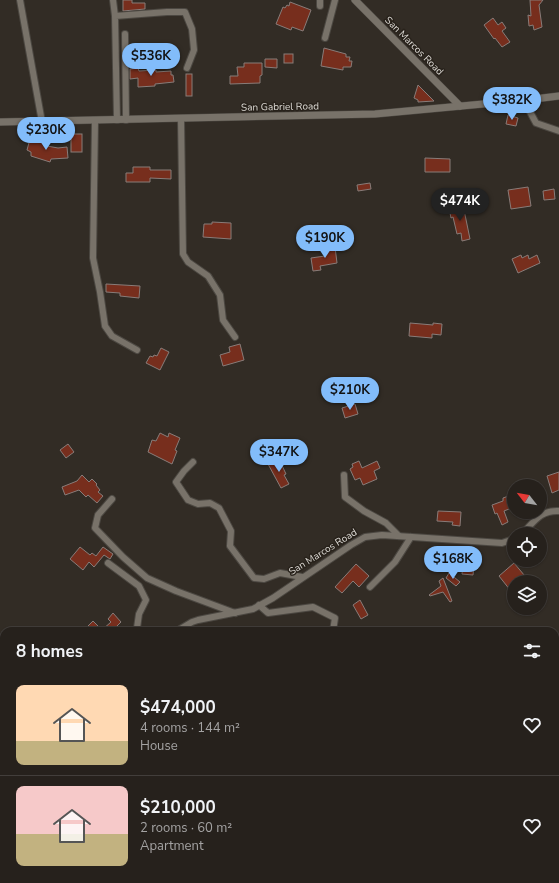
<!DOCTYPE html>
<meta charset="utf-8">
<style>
:root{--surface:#26211c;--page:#2e2925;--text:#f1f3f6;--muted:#a4a3a3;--line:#423e3b;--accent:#82bcfa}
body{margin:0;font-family:"Nunito Sans",sans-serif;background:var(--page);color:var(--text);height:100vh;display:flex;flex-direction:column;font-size:15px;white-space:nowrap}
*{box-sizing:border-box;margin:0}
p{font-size:13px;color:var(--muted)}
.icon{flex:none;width:22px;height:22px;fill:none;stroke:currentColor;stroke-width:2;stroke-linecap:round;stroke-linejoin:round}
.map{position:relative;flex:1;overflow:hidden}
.drawer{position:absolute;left:0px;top:627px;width:559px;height:256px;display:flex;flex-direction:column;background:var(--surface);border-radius:12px 12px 0 0;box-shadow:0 1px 3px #0004,0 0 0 1px var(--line)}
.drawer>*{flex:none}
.needle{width:26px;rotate:301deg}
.fabs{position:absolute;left:507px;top:479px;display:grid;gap:8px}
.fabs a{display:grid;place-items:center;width:40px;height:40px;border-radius:50%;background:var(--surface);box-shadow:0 1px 3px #0004,0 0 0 1px var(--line);font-size:20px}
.price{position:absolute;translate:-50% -34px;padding:0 9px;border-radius:14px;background:var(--accent);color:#111;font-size:13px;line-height:26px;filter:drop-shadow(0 1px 2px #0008)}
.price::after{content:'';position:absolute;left:50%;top:24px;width:12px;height:9px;margin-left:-6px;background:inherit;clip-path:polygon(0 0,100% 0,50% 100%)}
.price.on{background:#222;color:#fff}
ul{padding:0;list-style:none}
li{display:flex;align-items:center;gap:12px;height:100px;padding:0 16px}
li+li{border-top:1px solid var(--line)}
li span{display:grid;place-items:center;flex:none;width:112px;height:80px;border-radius:8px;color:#555}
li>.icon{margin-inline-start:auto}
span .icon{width:48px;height:48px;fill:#fffc;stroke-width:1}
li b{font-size:17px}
h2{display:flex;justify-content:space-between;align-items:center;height:48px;padding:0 16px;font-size:17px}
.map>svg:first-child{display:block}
.building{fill:#772e1d;stroke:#887c79}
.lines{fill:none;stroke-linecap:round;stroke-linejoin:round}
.minor-casing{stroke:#4c4842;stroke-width:8}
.tertiary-casing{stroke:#4c4842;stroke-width:8}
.minor{stroke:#787269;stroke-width:6}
.tertiary{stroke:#787269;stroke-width:7}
.labels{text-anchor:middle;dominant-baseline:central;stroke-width:3;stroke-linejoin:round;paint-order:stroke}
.street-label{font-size:10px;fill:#dddad5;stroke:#28221b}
</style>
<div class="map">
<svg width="559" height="883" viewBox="0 0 559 883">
<rect width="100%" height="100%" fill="#322c25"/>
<g class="building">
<polygon points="123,0 132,0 132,3 145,3 145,9 123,11"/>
<polygon points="530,0 543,0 539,5 542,27 534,30 533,25 529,26 528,15 531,16"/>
<polygon points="290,2 311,10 303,31 292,27 291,30 276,24 283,7 285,8 287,5 289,6"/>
<polygon points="493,18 498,25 502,22 506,28 502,31 510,42 502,47 495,38 494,39 484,25"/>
<polygon points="324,48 346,54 346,57 350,57 349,61 352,61 351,67 343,67 343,70 321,66"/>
<rect x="284" y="54" width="9" height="9"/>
<polygon points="265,59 277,59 277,68 265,67"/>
<polygon points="244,63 262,63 262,75 260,76 260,83 230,84 230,76 238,76 237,67 244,67"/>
<polygon points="138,68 139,71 156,70 156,72 171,71 171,75 173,75 174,82 155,84 155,86 138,87 138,78 130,79 130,69"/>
<rect x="186" y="74" width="6" height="22"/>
<polygon points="418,85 434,101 418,102 418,100 414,98"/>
<polygon points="508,115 518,118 516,126 506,124"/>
<rect x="71" y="134" width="11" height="18"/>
<polygon points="30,139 47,144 47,146 58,148 67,147 68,158 51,159 50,162 31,156 31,152 27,150"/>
<polygon points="425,158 450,159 450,172 425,172"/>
<polygon points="133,167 150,167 150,170 171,170 171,179 150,178 150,182 126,182 126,173 133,173"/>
<polygon points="370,183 371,189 358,191 357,185"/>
<polygon points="528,187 531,206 511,209 508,190"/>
<polygon points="554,189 555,199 544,200 543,191"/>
<polygon points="463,205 470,239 462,241 461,233 457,234 453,217 451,218 449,208"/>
<polygon points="212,222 231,223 231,239 203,237 204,224 212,224"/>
<polygon points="335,247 337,263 320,266 321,270 313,271 311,258 325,256 324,249"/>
<polygon points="521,255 522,258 528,255 529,259 537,255 540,263 518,273 512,259"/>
<polygon points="106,284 140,286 139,298 120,296 120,293 106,292"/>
<polygon points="410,323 433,325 433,323 442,324 441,335 432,334 432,338 409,336"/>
<polygon points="240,344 244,360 223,366 220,355 230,352 229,347"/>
<polygon points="161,348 169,352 160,370 146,363 150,356 153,357 154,355 157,356"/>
<polygon points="355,404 358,414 345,418 342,408"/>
<polygon points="160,433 168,437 169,433 180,438 175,450 177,451 172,464 148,452 152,440 156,441"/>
<polygon points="68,444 74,452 66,458 60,450"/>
<polygon points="279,459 286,474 284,475 289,484 281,488 268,464"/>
<polygon points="359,461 362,468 377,461 380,468 374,471 377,479 363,485 360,478 355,480 350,469 353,467 352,464"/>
<polygon points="559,472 559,490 552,493 547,476"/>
<polygon points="82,475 89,482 92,479 97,484 96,485 100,490 98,492 103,496 97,503 88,495 86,497 79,490 65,495 62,487 77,481"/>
<polygon points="514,494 514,507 504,511 508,522 502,525 497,513 495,514 492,505 503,501 503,498"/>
<polygon points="438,511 461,512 460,526 452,525 453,522 437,521"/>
<polygon points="80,547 90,555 92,553 96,556 103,547 113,554 110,559 104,555 94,567 89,562 83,570 70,559"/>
<polygon points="514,563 530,582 514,582 514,595 499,576"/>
<polygon points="356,564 369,576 359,587 353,581 342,593 335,587"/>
<polygon points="463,565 474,566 473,575 462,574"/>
<polygon points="449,573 460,582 456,586 446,578"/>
<polygon points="443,578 452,601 450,602 443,592 430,596 429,595 441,586 439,581"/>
<polygon points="360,600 368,615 361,619 353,605"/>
<polygon points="113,613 121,622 117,626 121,631 83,631 93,621 102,630 111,622 108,619"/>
</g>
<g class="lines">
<defs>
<g id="minor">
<polyline points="20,0 42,122"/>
<polyline points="113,0 115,16"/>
<polyline points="320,0 320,6"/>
<polyline points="125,34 126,120"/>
<polyline points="325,38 335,0"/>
<polyline points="526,100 529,110 536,123 559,131"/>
<polyline points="181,119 183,254 188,262 208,276 220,295 223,320 235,337"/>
<polyline points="117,120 115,16 167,12 185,12 192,29 194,50 187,68"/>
<polyline points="95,121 93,258 100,292 105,326 112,336 137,350"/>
<polyline points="193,462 184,471 176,482 188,500 198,504 210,503 219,508 231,531 230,546 254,578 264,579 280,573 302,577"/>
<polyline points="344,475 345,497 364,511 386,523 399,536"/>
<polyline points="112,499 98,515 95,528 123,557 147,578 176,591 235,613"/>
<path d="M522 534C534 522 540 510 559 511"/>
<polyline points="108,563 139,586 146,600 139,614 137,628 140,631"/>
<polyline points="370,587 395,562 411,537"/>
<polyline points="259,605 268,613 313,607 335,618 333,631"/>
<polyline points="177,631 192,622 198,620 253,609 273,598 351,545 365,537 382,535 502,543 514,539"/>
<polyline points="555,863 559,864"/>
<polyline points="520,879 521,883"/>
<polyline points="116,883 118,879"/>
</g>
<g id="tertiary">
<polyline points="355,0 460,106"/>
<polyline points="0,122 375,114 526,100 559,96"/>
</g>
</defs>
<use href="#minor" class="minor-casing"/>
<use href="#tertiary" class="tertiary-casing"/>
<use href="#minor" class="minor"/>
<use href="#tertiary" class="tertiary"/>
</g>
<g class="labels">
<g class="street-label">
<text transform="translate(414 46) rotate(45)">San Marcos Road</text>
<text transform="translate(280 107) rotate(-1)">San Gabriel Road</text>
<text transform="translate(323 552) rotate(-32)">San Marcos Road</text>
</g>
</g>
</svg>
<div class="fabs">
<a><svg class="needle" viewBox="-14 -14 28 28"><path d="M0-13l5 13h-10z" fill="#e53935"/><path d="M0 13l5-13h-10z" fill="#a4a3a3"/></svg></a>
<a><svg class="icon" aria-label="locate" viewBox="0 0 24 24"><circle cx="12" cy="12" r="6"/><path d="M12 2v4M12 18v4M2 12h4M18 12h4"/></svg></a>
<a><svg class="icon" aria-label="layers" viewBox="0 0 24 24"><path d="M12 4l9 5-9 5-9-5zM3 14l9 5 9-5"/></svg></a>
</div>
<b class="price" style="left:151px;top:77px">$536K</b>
<b class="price" style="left:512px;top:121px">$382K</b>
<b class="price" style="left:46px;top:151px">$230K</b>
<b class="price on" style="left:460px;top:222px">$474K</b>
<b class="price" style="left:325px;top:259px">$190K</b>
<b class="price" style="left:350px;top:411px">$210K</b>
<b class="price" style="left:279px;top:473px">$347K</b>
<b class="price" style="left:453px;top:580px">$168K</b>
<section class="drawer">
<h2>8 homes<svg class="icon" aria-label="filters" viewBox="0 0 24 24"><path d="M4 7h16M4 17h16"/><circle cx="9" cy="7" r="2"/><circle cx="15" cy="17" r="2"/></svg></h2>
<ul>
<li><span style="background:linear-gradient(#ffd9b3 70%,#c2b280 0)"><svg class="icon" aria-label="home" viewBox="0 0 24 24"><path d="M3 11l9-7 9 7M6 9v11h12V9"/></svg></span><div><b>$474,000</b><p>4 rooms · 144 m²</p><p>House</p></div><svg class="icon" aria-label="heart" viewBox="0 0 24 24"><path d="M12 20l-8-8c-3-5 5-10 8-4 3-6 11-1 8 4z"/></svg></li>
<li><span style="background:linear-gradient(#f6c9c9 60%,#c2b280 0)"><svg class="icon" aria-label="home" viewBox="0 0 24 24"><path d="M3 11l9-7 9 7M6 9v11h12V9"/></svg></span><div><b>$210,000</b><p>2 rooms · 60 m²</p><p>Apartment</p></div><svg class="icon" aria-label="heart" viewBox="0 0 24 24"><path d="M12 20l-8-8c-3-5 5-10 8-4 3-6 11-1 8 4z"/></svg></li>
</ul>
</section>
</div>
